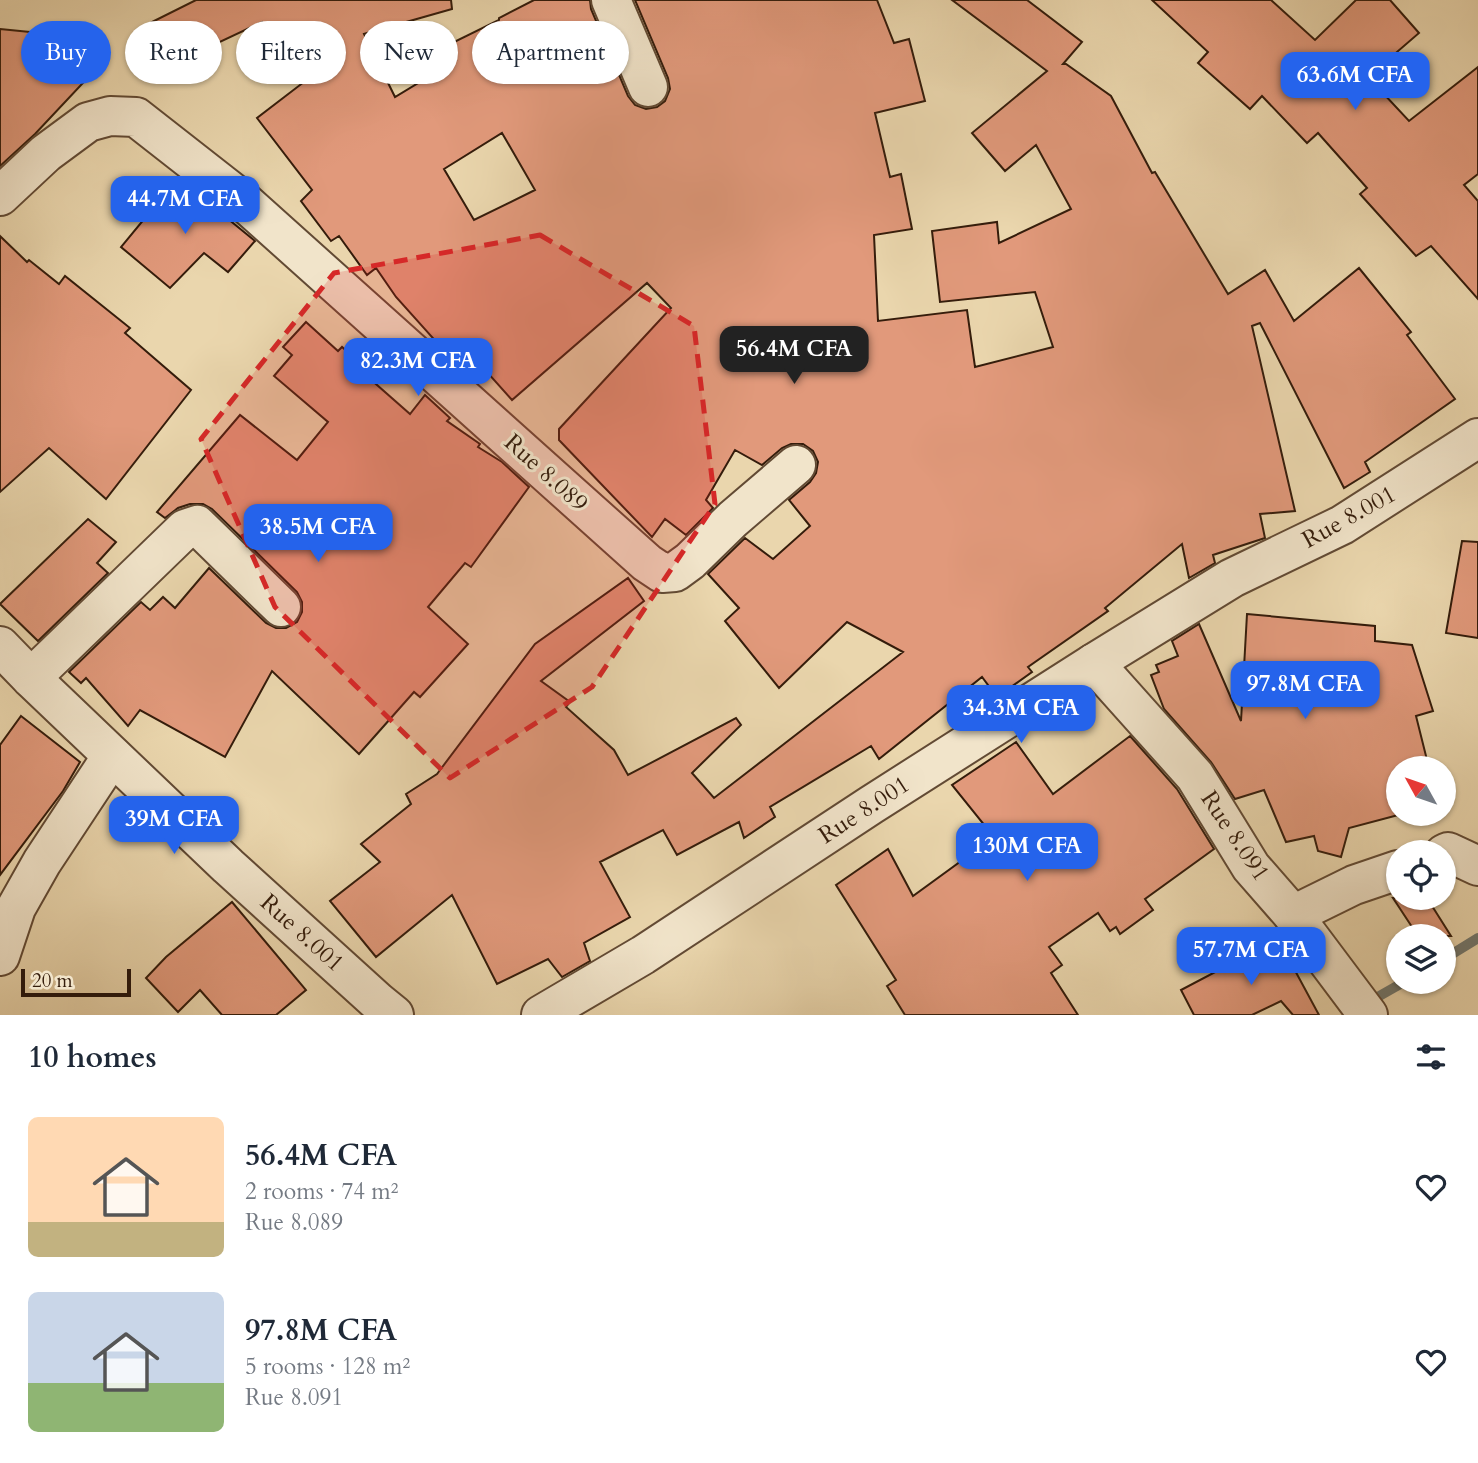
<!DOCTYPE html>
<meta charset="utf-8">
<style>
:root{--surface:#fff;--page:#f2f2f3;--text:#1f2937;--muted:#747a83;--accent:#2563eb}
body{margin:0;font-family:Cardo,serif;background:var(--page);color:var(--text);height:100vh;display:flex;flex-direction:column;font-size:26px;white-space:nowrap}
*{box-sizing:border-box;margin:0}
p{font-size:23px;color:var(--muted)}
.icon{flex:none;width:38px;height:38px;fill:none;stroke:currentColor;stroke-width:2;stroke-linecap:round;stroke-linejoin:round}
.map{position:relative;height:1015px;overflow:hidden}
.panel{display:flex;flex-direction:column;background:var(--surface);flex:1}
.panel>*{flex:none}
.guide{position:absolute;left:21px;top:21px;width:700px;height:63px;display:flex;gap:14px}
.needle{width:46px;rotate:310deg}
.buttons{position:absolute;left:1386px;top:756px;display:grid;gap:14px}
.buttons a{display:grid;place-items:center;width:70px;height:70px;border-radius:50%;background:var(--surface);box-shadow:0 2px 5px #0004;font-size:35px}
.scale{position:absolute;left:21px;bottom:18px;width:110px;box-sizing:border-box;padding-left:7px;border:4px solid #341c0b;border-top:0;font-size:19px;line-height:24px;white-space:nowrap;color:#341c0b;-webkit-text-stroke:5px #f1e4ca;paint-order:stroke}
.price{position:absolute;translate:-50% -60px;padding:0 16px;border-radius:14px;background:var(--accent);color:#fff;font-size:23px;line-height:46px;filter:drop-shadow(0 2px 4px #0008)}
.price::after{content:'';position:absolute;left:50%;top:42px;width:21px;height:16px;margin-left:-10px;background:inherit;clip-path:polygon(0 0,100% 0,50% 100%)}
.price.active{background:#222;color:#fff}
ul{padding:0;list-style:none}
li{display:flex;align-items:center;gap:21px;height:175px;padding:0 28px}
li span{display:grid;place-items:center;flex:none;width:196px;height:140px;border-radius:10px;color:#555}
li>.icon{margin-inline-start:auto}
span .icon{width:84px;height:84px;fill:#fffc;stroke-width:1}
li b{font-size:30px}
h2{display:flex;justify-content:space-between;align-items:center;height:84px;padding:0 28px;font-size:30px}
.chip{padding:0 24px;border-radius:32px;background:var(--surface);box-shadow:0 2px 5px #0004;font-size:24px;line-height:63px}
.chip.active{background:var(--accent);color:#fff}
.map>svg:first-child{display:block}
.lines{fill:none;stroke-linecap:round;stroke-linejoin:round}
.stream{stroke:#727970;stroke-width:10}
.building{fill:#e1997b;stroke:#341c0b;stroke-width:2;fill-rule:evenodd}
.street-casing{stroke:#624a34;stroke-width:42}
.street{stroke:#f1e4ca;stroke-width:38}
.marked{fill:#d62828;fill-opacity:0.2;stroke:#d62828;stroke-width:5;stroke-dasharray:14 9;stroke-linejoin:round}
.labels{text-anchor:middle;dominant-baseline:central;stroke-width:6;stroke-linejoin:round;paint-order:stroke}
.street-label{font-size:24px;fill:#341c0b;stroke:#f1e4ca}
</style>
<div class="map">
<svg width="1478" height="1015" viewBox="0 0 1478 1015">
<rect width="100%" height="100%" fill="#ead6ad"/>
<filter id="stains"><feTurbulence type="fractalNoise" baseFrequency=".00286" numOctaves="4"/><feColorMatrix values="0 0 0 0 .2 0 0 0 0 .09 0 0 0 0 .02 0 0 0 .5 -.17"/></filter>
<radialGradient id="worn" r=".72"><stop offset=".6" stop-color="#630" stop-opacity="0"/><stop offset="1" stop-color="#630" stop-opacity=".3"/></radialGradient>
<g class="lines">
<g class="stream">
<polyline points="1444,959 1478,938"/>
<polyline points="1367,1003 1404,982"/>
</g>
</g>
<g class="building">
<path d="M196 0H451L452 9 364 34 395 97 456 60 450 44 499 20V18L534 0H590L591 9 628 96 635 105 646 109 657 107 665 101 670 89 668 78 635 0H877L894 43 909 39 925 101 875 113 890 177 901 174 912 229 874 235 878 321 967 310 975 367 1053 347 1035 292 940 302 932 231 997 222 999 243 1071 209 1036 145 1005 171 972 133 1047 71 952 0H1027L1082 42 1063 64H1066L1111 96 1152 173 1155 172 1228 294 1265 270 1294 321 1359 268 1411 332 1407 335 1455 399 1365 462 1370 472 1344 488 1260 323 1252 326 1295 511 1260 514 1265 538 1213 555 1215 563 1189 578 1182 544 1105 608 1108 611 1028 667 1032 672 997 697 982 677 879 759 871 746 770 807 775 817 744 838 739 822 677 855 663 830 600 862 630 917 584 943 590 961 562 977 548 959 497 984 452 895 376 957 330 901 380 862 361 844 411 804 406 794 437 774 535 644 628 578 644 601 541 681 570 702 566 707 614 750 628 775 736 718 741 725 692 773 714 798 903 652 847 622 779 688 725 621 739 608 708 574 745 538 773 559 810 526 789 500 810 482 816 473 818 462 813 451 803 444H791L782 448 762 465 735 450 706 500 713 508 686 535 665 519 652 537 559 440V429L671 308 647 283 512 400 462 344 448 355 396 297 376 268 367 275 339 236 331 241 301 201 312 190 257 118 317 72 302 25 268 36 262 22 171 65 150 23ZM502 133 535 190 474 220 444 169Z"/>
<polygon points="1152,0 1271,0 1315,40 1356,0 1390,0 1419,33 1368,77 1409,121 1478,67 1478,174 1464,185 1478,201 1478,299 1431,246 1416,256 1360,194 1367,188 1318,133 1307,143 1262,96 1250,109 1198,63 1208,52"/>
<polygon points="0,29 50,34 64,48 72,41 97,68 35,134 0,166"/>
<polygon points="178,178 255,241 228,272 204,253 170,288 121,247"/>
<polygon points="0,236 27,262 29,260 59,284 65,276 130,328 125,333 191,390 106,499 49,448 0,492"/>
<polygon points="306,322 338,351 342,347 371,373 368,377 410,414 425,395 450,418 447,421 480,444 478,447 502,462 529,487 471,567 465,563 428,607 468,644 420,697 414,692 359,754 272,671 225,757 140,710 128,726 86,678 81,683 69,672 141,602 150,610 163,597 175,608 209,568 266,623 276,628 286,628 297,622 302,612 302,602 297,592 212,509 203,504 190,504 178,508 165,518 157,512 240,415 297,460 328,422 274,376 292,355 283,347"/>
<polygon points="88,519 116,542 97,563 108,573 38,641 0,604"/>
<polygon points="1462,541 1478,542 1478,638 1446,633"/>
<polygon points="1247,614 1375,626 1375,641 1412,645 1433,711 1416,716 1429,768 1398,768 1398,814 1402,814 1349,828 1341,857 1318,851 1314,836 1286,842 1264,790 1235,799 1211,762 1164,709 1151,675 1159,672 1156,665 1178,656 1172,641 1199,624 1241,721"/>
<polygon points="21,716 80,762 63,791 0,875 0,745"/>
<polygon points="1130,736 1177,789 1214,849 1145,899 1153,910 1120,934 1116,927 1110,931 1098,913 1049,947 1062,965 1051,973 1078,1015 905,1015 887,986 896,980 836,885 888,849 913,896 994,837 952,785 1016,742 1053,794"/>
<polygon points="1393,898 1427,898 1451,936 1418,936"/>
<polygon points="232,902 306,990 276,1015 222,1015 200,990 178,1012 146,978 166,957"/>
<polygon points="1278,939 1319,1015 1293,1015 1281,1001 1252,1015 1194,1015 1181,990"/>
</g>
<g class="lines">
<defs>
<g id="street">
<polyline points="611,0 648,87"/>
<polyline points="0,196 46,153 88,122 110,116 136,117 242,200 647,563 662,573 675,572 690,561 733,519 796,465"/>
<polyline points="0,646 31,678 228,866 378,1002 394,1015"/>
<polyline points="1094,663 1195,776 1251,867 1293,915 1368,1015"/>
<polyline points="31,678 185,529 197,525 281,607"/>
<polyline points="1444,854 1448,852 1478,866"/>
<polyline points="1293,915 1354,885 1398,870"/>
<polyline points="0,956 16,908 42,862 112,756"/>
<polyline points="541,1015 643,955 871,805 1094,663 1232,578 1342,525 1478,438"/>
</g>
</defs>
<use href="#street" class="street-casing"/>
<use href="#street" class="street"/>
</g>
<path class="marked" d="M540 235 694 326 715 504 592 687 450 778 275 607 201 439 334 273Z"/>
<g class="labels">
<g class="street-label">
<text transform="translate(546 473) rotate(42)">Rue 8.089</text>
<text transform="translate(1349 517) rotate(-29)">Rue 8.001</text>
<text transform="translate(864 810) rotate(-33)">Rue 8.001</text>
<text transform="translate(1235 836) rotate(56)">Rue 8.091</text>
<text transform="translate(302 933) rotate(42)">Rue 8.001</text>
</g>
</g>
<rect width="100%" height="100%" filter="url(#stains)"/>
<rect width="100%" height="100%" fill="url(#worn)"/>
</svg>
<div class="buttons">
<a><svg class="needle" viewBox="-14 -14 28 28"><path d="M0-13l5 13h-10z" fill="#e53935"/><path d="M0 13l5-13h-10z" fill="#747a83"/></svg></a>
<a><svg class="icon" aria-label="locate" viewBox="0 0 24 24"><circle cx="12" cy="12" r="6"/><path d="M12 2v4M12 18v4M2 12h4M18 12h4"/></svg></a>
<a><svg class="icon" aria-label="layers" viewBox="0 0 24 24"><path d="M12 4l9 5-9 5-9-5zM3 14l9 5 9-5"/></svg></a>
</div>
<div class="scale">20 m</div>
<b class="price" style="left:1355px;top:112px">63.6M CFA</b>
<b class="price" style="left:185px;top:236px">44.7M CFA</b>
<b class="price active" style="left:794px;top:386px">56.4M CFA</b>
<b class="price" style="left:418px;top:398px">82.3M CFA</b>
<b class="price" style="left:318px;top:564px">38.5M CFA</b>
<b class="price" style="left:1305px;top:721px">97.8M CFA</b>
<b class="price" style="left:1021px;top:745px">34.3M CFA</b>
<b class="price" style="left:174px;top:856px">39M CFA</b>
<b class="price" style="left:1027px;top:883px">130M CFA</b>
<b class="price" style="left:1251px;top:987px">57.7M CFA</b>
<div class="guide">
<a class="chip active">Buy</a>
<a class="chip">Rent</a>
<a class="chip">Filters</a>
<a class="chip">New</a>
<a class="chip">Apartment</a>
</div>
</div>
<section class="panel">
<h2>10 homes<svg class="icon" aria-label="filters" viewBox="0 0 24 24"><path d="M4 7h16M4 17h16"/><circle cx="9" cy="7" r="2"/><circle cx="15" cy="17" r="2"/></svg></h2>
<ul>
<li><span style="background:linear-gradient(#ffd9b3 75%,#c2b280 0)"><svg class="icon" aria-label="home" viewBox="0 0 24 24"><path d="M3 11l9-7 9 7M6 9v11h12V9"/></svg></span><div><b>56.4M CFA</b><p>2 rooms · 74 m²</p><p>Rue 8.089</p></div><svg class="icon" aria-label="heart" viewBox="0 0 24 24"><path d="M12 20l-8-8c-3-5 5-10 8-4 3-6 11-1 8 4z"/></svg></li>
<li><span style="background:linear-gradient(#c9d6e8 65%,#8fb573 0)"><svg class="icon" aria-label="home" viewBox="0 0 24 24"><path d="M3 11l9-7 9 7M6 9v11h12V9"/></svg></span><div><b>97.8M CFA</b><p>5 rooms · 128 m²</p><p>Rue 8.091</p></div><svg class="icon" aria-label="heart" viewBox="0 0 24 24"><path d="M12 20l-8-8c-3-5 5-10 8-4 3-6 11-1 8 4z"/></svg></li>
</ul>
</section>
